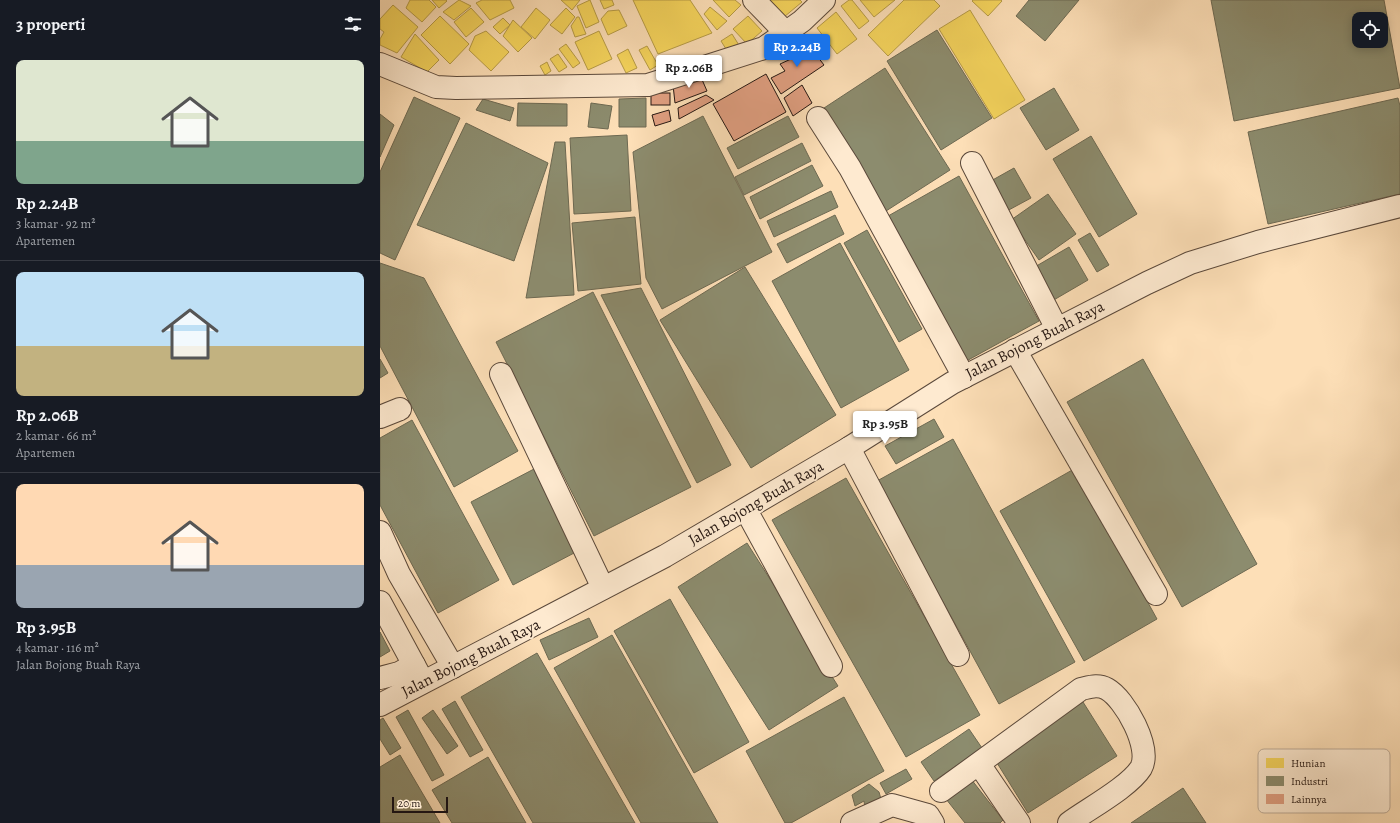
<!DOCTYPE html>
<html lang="id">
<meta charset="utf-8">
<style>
:root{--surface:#171b24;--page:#242831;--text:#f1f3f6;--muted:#9ea1a6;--line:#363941;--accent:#1a73e8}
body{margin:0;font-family:Alegreya,serif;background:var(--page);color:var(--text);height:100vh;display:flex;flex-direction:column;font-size:15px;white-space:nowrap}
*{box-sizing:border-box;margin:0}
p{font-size:13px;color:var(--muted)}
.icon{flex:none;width:22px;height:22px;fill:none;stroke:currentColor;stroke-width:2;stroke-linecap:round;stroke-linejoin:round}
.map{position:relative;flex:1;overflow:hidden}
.side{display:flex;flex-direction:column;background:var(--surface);width:380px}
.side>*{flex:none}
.fabs{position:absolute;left:972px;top:12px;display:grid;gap:8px}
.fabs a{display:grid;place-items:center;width:36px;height:36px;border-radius:8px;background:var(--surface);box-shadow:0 2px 10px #0003;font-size:20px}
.scale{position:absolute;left:12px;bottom:10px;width:56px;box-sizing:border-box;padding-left:4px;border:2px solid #251712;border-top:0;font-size:11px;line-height:14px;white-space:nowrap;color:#251712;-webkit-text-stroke:3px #feead0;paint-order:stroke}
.price{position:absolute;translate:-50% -34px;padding:0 9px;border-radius:4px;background:#fff;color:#222;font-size:13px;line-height:26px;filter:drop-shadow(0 1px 2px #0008)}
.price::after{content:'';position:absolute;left:50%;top:24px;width:12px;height:9px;margin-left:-6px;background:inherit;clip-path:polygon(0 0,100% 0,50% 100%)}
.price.current{background:var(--accent);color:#fff}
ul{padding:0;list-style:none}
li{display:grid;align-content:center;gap:8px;height:212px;padding:0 16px}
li+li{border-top:1px solid var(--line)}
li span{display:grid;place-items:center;height:124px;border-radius:8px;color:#555}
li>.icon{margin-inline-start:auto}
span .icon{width:72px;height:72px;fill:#fffc;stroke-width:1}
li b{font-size:17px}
h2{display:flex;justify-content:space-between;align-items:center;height:48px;padding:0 16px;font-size:17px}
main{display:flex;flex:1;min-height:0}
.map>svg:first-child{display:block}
.homes{fill:#f6d55c;stroke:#b79c46}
.industry{fill:#8c8c6e;stroke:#6d6952;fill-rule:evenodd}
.building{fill:#e09f81;stroke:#251712}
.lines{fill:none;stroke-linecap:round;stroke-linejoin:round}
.minor-casing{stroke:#5b493b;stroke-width:24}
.minor{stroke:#feead0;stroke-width:22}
.labels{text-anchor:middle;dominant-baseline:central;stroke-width:4;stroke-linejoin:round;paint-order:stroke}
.street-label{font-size:16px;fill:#251712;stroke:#feead0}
.key{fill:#feead0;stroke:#bdab97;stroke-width:1}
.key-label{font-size:11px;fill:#251712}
</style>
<main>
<section class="side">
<h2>3 properti<svg class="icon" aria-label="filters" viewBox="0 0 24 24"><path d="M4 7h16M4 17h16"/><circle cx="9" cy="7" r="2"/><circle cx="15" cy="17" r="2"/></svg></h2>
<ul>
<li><span style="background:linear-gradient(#dfe7d0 65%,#7fa58c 0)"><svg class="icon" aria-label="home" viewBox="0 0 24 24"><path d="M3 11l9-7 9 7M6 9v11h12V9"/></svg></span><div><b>Rp 2.24B</b><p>3 kamar · 92 m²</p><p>Apartemen</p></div></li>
<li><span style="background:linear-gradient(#bfe0f5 60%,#c2b280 0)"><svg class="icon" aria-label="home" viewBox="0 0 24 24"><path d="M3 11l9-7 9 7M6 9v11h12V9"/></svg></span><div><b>Rp 2.06B</b><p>2 kamar · 66 m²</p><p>Apartemen</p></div></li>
<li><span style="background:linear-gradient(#ffd9b3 65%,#9aa5b1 0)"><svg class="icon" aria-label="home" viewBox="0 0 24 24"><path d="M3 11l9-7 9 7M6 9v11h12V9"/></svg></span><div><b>Rp 3.95B</b><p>4 kamar · 116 m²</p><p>Jalan Bojong Buah Raya</p></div></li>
</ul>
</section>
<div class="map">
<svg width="1020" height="823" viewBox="0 0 1020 823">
<rect width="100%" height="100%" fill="#fddfb7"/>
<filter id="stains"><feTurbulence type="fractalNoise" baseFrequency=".005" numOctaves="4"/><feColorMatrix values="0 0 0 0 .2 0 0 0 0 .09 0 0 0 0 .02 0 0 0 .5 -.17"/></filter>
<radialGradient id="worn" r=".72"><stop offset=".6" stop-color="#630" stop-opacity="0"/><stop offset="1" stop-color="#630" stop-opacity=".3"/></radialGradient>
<g class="homes">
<polygon points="30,0 49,0 56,7 42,22 26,8"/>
<polygon points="52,0 66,0 67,1 59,8"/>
<polygon points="79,0 91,6 74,20 63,12"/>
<polygon points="102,0 130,0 134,8 110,20 96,3"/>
<polygon points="181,0 200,0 192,10"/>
<polygon points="210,0 219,22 206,28 197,6"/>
<polygon points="220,0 232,0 234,5 224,9"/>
<polygon points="253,0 310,0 332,33 278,54"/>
<polygon points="333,0 355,0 361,5 349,17"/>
<polygon points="389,0 420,0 422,2 404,17"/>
<polygon points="469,0 472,0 489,21 479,29 461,6"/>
<polygon points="480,0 515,0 494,17"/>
<polygon points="524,0 554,0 560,6 508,56 488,35"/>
<polygon points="593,0 621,0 622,1 608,16 592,1"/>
<polygon points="13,5 38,27 17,53 0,45 0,39 4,32 0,29 0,19"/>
<polygon points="330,7 347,21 337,30 324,14"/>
<polygon points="91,8 104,22 86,37 74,22"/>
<polygon points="156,8 170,20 155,39 141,27"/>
<polygon points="186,8 195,17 182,34 170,25"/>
<polygon points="239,10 247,26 228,35 221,19 228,11"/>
<polygon points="590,10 645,100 614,119 559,29"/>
<polygon points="456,12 477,39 457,54 437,28"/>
<polygon points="60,16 89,44 70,64 41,35"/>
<polygon points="368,16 382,31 367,44 353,29"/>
<polygon points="197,17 199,17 206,34 195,37 191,26"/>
<polygon points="123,18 130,25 120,34 113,27"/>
<polygon points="133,20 152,38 138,52 123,36"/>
<polygon points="106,31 129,52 111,71 89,50 95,36"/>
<polygon points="219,31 232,59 208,70 195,42"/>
<polygon points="35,34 59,60 47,72 21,57"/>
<polygon points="352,34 362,50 351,57 341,41"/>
<polygon points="186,44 200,63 193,68 179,49"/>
<polygon points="267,46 278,65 270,70 259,50"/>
<polygon points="248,49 257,68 246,73 237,55"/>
<polygon points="178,54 187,67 179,72 170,59"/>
<polygon points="302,56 310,68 286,75 282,63"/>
<polygon points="167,62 171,71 165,75 160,66"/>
</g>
<g class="industry">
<polygon points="649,0 699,0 665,41 636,16"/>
<path d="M831 0H1004L1020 88 854 121ZM979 19H1001V41H979Z"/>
<polygon points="557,30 612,118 561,150 507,61"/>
<polygon points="505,68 570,170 506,211 441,110"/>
<polygon points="674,88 699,130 666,150 640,108"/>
<polygon points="34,97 80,118 15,260 0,253 0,172"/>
<polygon points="266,98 266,127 239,127 239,99"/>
<polygon points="1018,98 1020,106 1020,194 888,224 868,132"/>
<polygon points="103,99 134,108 130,121 96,110"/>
<polygon points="138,103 187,104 187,126 137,126"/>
<polygon points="211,103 232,106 228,129 208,127"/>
<polygon points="0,114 14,125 0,157"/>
<polygon points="323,116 392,252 282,309 266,278 253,152"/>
<polygon points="408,116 419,137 358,169 347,148"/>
<polygon points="86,123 168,163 134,261 37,225"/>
<polygon points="247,135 251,211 194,214 190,138"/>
<polygon points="711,136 757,214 719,237 673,159"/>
<polygon points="175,142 185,142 194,295 146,298"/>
<polygon points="422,143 431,161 364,195 355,177"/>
<polygon points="432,165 443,186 380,219 370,197"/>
<polygon points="634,168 651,198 625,212 609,182"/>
<polygon points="579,176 659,321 581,364 501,220"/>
<polygon points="451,191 458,207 394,237 387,221"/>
<polygon points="668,194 696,234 659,260 631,220"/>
<polygon points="455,215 464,234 407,263 397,244"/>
<polygon points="255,217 261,284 198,291 192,223"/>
<polygon points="487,230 542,329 519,342 464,243"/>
<polygon points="710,233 729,265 717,272 698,240"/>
<polygon points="460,243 529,370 461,408 392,281"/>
<polygon points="689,247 708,280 672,301 653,268"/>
<polygon points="0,263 44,278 138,451 74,487 0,346"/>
<polygon points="365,267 456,415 371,468 280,320"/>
<polygon points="261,288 351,465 317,483 221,295"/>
<polygon points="213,292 311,487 214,536 116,342"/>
<polygon points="0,359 8,373 0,378"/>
<polygon points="763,359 877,564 802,607 687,402"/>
<polygon points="554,419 564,437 516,464 505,446"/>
<polygon points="32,420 119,580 58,613 0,505 0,438"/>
<polygon points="573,439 695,662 619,704 497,481"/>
<polygon points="154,469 196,552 133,585 91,502"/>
<polygon points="694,469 777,619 704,661 620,511"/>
<polygon points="466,478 600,715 526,757 392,520"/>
<polygon points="367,543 458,686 389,730 298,587"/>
<polygon points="290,599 369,742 314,773 234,631"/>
<polygon points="209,618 218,637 169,660 160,640"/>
<polygon points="0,632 10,651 0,657"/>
<polygon points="232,635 338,823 261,823 174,668"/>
<polygon points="157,653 255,823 153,823 81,697"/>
<polygon points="464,697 504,771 411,823 405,823 366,751"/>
<polygon points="75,701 103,750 90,757 62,709"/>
<polygon points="703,702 737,756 648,813 614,758"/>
<polygon points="28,710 64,775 52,781 16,717"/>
<polygon points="53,710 78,746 67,754 42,718"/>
<polygon points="3,718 21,748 10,755 0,739 0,720"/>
<polygon points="589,729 602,748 554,781 541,762"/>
<polygon points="20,755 60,823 0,823 0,767"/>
<polygon points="108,757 146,823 72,823 52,790"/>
<polygon points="526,769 532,779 506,794 500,783"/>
<polygon points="591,779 623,820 620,823 585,823 566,799"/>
<polygon points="489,784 499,792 501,799 485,808 484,801 475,806 472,795"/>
<polygon points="803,788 826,823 751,823"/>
</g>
<g class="building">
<polygon points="427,43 444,65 401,94 391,78 405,71 400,64 411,59 409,54"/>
<polygon points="386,74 406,112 354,141 333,104"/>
<polygon points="320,75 327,91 295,103 293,85"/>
<polygon points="422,85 432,103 413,116 404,98"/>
<rect x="271" y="93" width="19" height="12"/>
<polygon points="326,95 334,100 299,119 298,108"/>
<polygon points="289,110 291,121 275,126 272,115"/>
</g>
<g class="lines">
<defs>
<g id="minor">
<polyline points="374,0 406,33"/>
<polyline points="0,64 56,87 76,88 268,85 384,48 422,21 444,0"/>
<polyline points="438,118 470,168 584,377"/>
<polyline points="592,163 677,329"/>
<polyline points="635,350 776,594"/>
<polyline points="121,374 223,588"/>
<polyline points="0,417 20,409"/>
<polyline points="469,448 578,655"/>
<polyline points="366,510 451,666"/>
<polyline points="0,532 19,574 73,667"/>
<polyline points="0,602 34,665"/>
<polyline points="0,678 19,673 34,665 41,678"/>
<polyline points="0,705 285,556 469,448 572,383 767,283 810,263 878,242 1020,206"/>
<polyline points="599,764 639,823"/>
<path d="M561 791 701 689C710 687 718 684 727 689 745 699 772 748 761 768 749 787 708 809 689 823"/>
<polyline points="472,823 512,805 548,815 553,823"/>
</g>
</defs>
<use href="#minor" class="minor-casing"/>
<use href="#minor" class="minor"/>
</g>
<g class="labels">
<g class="street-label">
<text transform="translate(655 340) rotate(-27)">Jalan Bojong Buah Raya</text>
<text transform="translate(376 503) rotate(-30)">Jalan Bojong Buah Raya</text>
<text transform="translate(91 658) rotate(-27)">Jalan Bojong Buah Raya</text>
</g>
</g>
<rect x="878" y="749" width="132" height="64" rx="6" class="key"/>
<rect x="886" y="758" width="18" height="10" fill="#f6d55c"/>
<rect x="886" y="776" width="18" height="10" fill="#8c8c6e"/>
<rect x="886" y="794" width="18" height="10" fill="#e09f81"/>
<g class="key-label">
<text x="911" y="767">Hunian</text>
<text x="911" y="785">Industri</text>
<text x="911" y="803">Lainnya</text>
</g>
<rect width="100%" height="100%" filter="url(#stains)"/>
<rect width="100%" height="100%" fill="url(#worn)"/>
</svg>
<div class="fabs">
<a><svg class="icon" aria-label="locate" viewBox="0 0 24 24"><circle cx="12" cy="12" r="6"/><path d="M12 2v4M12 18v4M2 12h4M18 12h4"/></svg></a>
</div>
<div class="scale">20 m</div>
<b class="price current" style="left:417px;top:68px">Rp 2.24B</b>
<b class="price" style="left:309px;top:89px">Rp 2.06B</b>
<b class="price" style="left:505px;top:445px">Rp 3.95B</b>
</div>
</main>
